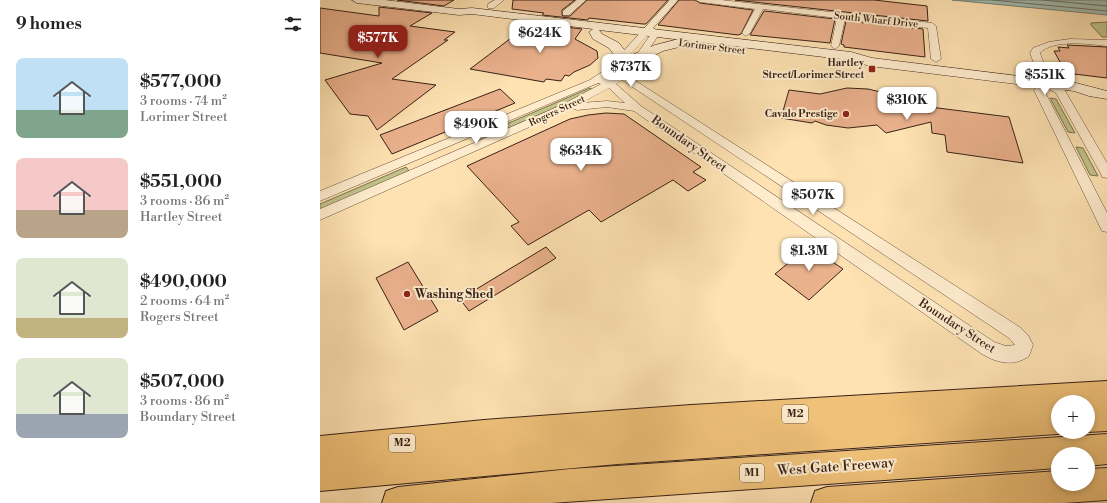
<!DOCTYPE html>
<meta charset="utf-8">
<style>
:root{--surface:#fff;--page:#f6f6f6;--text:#222;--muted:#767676;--accent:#8f2418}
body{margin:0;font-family:"Libre Bodoni",serif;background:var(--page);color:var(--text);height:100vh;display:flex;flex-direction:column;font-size:15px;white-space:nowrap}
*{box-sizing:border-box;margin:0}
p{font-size:13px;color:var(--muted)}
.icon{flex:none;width:22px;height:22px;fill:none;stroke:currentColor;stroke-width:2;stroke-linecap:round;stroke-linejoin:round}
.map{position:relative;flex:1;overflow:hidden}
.drawer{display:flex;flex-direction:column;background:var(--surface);width:320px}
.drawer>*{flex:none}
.tools{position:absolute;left:731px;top:395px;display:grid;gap:8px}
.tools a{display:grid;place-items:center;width:44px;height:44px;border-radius:50%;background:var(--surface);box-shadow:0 2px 6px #0003;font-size:20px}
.price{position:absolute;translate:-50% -34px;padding:0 9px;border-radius:8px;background:#fff;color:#222;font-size:13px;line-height:26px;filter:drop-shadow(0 1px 2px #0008)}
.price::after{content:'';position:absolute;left:50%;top:24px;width:12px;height:9px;margin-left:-6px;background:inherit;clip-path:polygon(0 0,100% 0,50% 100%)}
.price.selected{background:var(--accent);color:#fff}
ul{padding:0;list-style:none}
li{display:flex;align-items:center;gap:12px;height:100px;padding:0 16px}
li span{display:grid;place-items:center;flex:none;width:112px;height:80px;border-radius:8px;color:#555}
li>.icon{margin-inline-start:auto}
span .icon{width:48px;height:48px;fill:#fffc;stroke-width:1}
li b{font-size:17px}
h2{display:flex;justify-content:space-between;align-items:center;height:48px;padding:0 16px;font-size:17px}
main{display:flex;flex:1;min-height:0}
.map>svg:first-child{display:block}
.green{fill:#c2c38a;stroke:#7d7250}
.water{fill:#a1bdb2;stroke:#777f74}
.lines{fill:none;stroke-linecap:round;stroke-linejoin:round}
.shore{stroke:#6c6f64;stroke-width:1}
.building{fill:#eab18d;stroke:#382117}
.minor-casing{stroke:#6a513e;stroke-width:1}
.secondary-casing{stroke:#382117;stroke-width:1}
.motorway-casing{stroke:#382117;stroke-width:2}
.minor{fill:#feeccd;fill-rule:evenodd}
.secondary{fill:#feeccd;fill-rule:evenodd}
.motorway{fill:#efc179;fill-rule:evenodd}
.poi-dot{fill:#8f2418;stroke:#feeccd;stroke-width:1.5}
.labels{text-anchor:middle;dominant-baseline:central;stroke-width:4;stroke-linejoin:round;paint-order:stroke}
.far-street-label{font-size:10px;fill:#382117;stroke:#feeccd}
.far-poi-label{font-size:10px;font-weight:bold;fill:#382117;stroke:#feeccd;text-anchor:end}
.shield{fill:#feeccd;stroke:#735e4e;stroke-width:1}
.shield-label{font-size:11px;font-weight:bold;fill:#382117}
.street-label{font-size:12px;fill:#382117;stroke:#feeccd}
.poi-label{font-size:12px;font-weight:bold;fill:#382117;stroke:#feeccd;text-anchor:start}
.near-street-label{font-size:14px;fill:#382117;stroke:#feeccd}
</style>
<main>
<section class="drawer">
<h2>9 homes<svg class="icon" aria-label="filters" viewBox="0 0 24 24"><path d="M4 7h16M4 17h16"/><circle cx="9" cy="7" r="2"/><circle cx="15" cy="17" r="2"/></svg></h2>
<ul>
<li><span style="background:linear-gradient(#bfe0f5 65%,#7fa58c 0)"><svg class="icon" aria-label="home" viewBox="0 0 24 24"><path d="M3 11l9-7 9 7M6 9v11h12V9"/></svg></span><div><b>$577,000</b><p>3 rooms · 74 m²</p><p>Lorimer Street</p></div></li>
<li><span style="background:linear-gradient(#f6c9c9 65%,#b9a48a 0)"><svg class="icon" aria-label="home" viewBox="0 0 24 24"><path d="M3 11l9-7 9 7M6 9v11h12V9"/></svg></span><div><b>$551,000</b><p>3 rooms · 86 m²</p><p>Hartley Street</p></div></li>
<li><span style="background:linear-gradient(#dfe7d0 75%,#c2b280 0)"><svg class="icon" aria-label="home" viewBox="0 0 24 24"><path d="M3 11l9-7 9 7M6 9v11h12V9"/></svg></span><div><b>$490,000</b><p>2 rooms · 64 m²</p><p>Rogers Street</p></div></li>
<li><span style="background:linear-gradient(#dfe7d0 70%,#9aa5b1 0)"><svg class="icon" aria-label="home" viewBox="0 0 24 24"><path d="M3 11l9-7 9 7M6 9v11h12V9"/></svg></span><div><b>$507,000</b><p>3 rooms · 86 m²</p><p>Boundary Street</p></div></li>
</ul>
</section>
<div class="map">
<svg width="787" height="503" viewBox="0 0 787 503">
<rect width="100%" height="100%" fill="#fee2b2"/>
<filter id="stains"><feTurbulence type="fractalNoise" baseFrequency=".005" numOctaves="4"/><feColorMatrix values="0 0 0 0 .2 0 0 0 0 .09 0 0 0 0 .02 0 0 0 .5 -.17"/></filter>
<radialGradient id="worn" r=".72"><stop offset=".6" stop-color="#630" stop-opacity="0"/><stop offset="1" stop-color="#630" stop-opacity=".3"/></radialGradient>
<g class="green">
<polygon points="787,22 787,37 782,37 771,25 771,23"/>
<polygon points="270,88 274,91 158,141 154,138"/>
<polygon points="730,98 736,99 755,133 748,132"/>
<polygon points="756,147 763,148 778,176 770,175"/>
<polygon points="86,167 89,171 0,210 0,204"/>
</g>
<polygon class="water" points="632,0 787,0 787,15"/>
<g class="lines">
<g class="shore">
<polyline points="672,0 787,11"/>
<polyline points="722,0 787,6"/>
</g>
</g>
<g class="building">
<polygon points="77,0 134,0 124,6"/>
<polygon points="193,0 255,0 242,10 242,15 243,16 250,16 267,0 348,0 326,24 323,24 269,18 268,20 222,15 224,13 192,9"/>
<polygon points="359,0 375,0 380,3 433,10 421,34 418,35 338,25"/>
<polygon points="415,0 554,0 607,6 608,21"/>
<polygon points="59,7 112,13 90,26 135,32 124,40 128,40 72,79 116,85 57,130 48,116 30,114 5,80 62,63 0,53 0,8 59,16"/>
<polygon points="444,11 515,19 510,43 430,35"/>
<polygon points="526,21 603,29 605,57 524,47 524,45 521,44"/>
<polygon points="211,23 262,29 255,39 277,51 278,58 270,65 254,72 249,76 245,75 241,81 226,79 224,82 150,69"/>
<polygon points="747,45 787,47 787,78 746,73 734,51 740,51 738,47 749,48"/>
<polygon points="527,88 548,89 565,93 576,99 579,108 610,113 610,107 689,117 703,163 627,152 625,135 612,133 611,122 566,133 557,125 528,128 506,125 495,121 492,123 461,118 469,90 500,94"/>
<polygon points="180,89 195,103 72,154 60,135"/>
<polygon points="286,113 304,114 381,167 373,172 386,180 368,191 353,180 281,222 269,210 208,245 191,226 199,222 147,166 250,119 268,115"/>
<polygon points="489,246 523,269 489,300 455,274"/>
<polygon points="226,247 236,258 149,311 140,299"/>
<polygon points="88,262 118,311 84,330 56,278"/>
</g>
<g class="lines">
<defs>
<g id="minor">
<polygon points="175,0 184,0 174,8 168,8 168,4"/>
<polygon points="257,0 266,0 249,15 243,15 243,11"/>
<path d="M350 0H358L333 28 340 33 316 68 308 76 701 328 708 335 713 345 709 356C694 367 677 363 662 354L314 111 287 107 257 110 252 108 0 220V209L240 106 281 84 278 83 0 201V191L270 80 289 67ZM330 32 331 34 310 64 300 73 295 72ZM289 76 293 77 288 80 285 79ZM302 80 689 338 695 345 686 346 674 342 321 106 296 84ZM289 88 305 103 287 101 261 103Z"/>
<polygon points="376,0 401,0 612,23 616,26 621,59 616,62 611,59 608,28 525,19 519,46 515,49 511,46 517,18 443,9 430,33 426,36 422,33 435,9 380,2"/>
<path d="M750 39 787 40V46C770 44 732 39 720 53L730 81 744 89 787 163V178L782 177 781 174 736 93 727 88 724 90 787 213V232L782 231 780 227 714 90 721 82 710 53 713 48 729 42Z"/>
</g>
<g id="secondary">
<polygon points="32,0 65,0 139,9 152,8 531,52 552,58 756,83 787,91 787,99 769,96 754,91 550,66 529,60 279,30 282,34 299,43 310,57 308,60 298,60 289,48 273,39 269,32 273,29 152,14 139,15 37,3"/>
<polygon points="359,39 363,40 365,43 363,46 343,51 324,60 314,60 312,57 314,54 335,45"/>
</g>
<g id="motorway">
<polygon points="787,381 787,431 768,432 768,402 738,402 738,432 742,432 738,434 298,464 0,491 0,436 164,420 371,405"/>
<polygon points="787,434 787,464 768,466 768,454 738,454 738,468 231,503 62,503 66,491 78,487 250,469"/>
<polygon points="787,468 787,500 744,503 491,503 495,491 507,487 738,471 738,484 768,484 768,469"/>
</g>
</defs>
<use href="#minor" class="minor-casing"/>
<use href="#secondary" class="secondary-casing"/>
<use href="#motorway" class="motorway-casing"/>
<use href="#minor" class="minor"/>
<use href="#secondary" class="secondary"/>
<use href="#motorway" class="motorway"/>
</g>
<g class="poi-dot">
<rect x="548" y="65" width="8" height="8" rx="2"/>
<circle cx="526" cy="114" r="4"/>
<circle cx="87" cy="294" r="4"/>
</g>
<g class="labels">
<g class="far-street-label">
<text transform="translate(556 20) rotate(6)">South Wharf Drive</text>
<text transform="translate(392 47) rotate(7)">Lorimer Street</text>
<text transform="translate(237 111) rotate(-25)">Rogers Street</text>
</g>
<g class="far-poi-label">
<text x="544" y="63">Hartley<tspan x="544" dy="12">Street/Lorimer Street</tspan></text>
<text x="518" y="114">Cavalo Prestige</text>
</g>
<g class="shield">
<rect x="462" y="405" width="26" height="18" rx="3"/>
<rect x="69" y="434" width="26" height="18" rx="3"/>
<rect x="420" y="464" width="24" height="18" rx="3"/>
</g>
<g class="shield-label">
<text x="475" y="414">M2</text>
<text x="82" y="443">M2</text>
<text x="432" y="473">M1</text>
</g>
<g class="street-label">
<text transform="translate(369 144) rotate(35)">Boundary Street</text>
<text transform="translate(637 326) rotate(33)">Boundary Street</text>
</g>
<g class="poi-label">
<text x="95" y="294">Washing Shed</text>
</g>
<g class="near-street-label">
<text transform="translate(516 467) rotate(-4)">West Gate Freeway</text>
</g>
</g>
<rect width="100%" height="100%" filter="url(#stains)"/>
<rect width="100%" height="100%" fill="url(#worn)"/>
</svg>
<div class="tools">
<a>+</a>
<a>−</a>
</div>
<b class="price" style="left:220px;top:54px">$624K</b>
<b class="price selected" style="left:58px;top:59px">$577K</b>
<b class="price" style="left:311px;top:88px">$737K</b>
<b class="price" style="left:725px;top:96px">$551K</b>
<b class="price" style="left:587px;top:121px">$310K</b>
<b class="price" style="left:156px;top:145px">$490K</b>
<b class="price" style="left:261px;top:172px">$634K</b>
<b class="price" style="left:493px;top:216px">$507K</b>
<b class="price" style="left:489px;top:272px">$1.3M</b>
</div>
</main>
